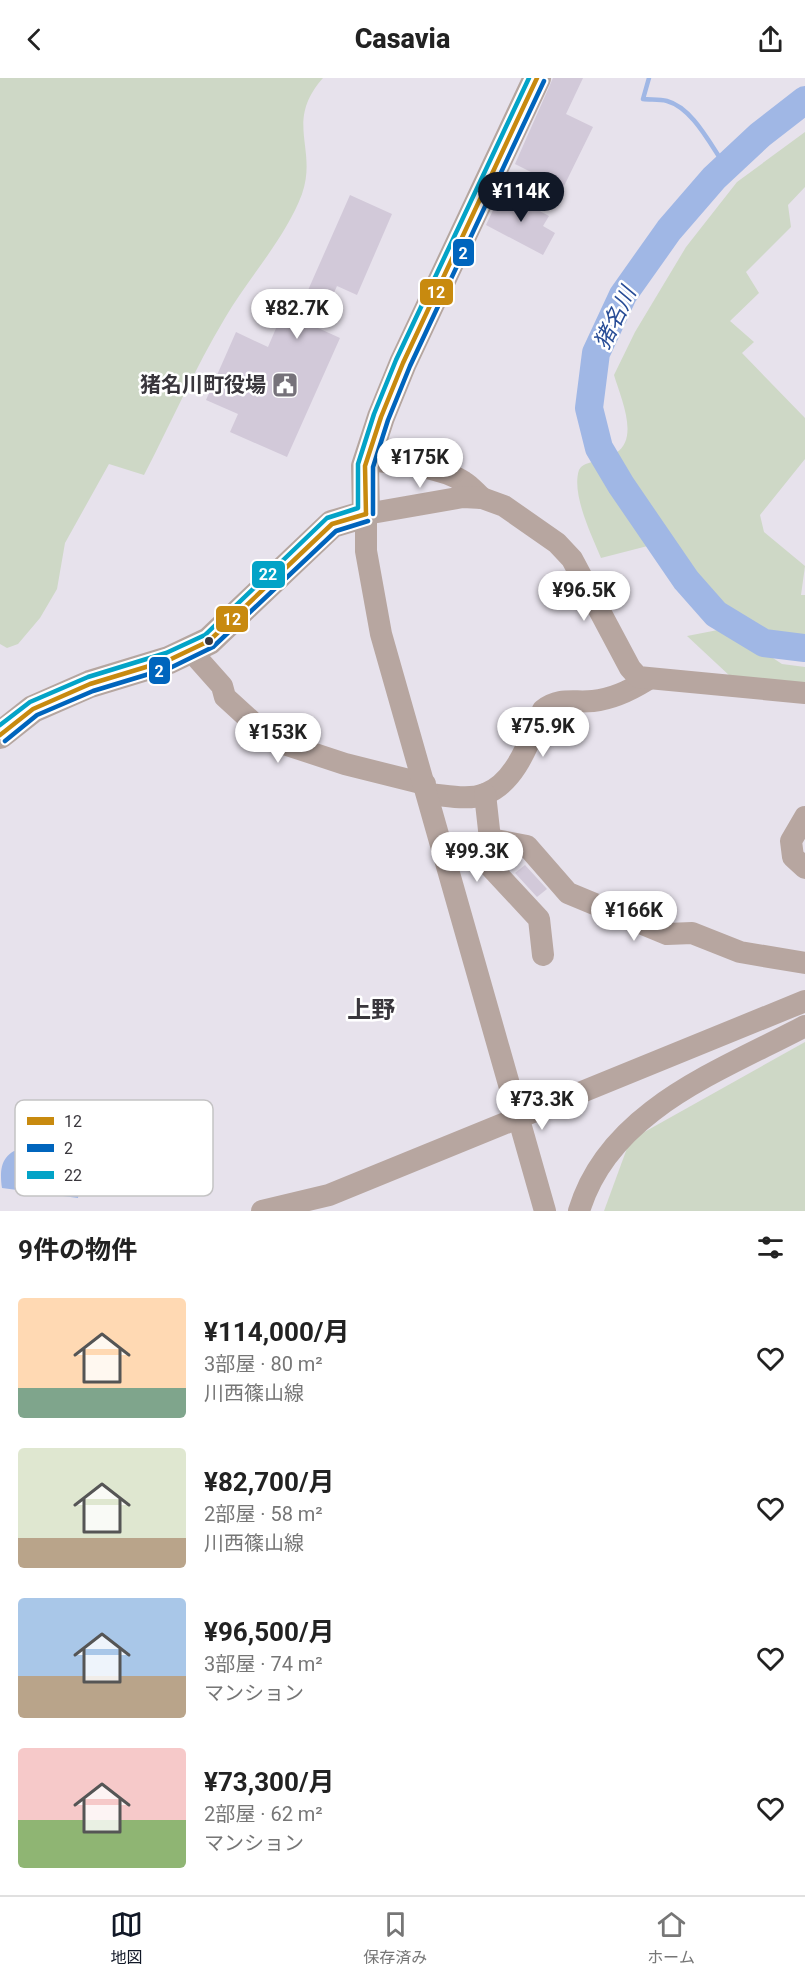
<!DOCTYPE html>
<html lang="ja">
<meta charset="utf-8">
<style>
:root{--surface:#fff;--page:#f2f2f2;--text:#222;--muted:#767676;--line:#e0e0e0;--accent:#111827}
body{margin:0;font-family:Roboto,"Noto Sans JP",sans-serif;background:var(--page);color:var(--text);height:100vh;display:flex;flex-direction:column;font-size:22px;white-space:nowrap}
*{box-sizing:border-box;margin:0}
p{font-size:20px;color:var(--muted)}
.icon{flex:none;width:33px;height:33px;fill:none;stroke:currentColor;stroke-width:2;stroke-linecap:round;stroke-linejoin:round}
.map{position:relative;height:1133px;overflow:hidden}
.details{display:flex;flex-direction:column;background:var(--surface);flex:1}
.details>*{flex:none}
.price{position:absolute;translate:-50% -51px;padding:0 14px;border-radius:21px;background:#fff;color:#222;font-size:20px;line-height:39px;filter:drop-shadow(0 2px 3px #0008)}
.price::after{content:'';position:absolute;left:50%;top:36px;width:18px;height:14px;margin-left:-9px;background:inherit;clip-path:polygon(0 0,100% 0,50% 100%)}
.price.on{background:var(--accent);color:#fff}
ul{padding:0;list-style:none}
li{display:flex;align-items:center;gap:18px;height:150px;padding:0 18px}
li span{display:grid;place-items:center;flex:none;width:168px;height:120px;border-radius:6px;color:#555}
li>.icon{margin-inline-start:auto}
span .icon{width:72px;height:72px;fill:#fffc;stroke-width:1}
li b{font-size:26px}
h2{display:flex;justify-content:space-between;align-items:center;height:72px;padding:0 18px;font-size:26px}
header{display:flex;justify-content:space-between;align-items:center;height:78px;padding:0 18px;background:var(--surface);font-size:27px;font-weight:800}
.dock{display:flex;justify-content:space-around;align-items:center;height:84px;border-top:2px solid var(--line);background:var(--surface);font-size:16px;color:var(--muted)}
.dock a{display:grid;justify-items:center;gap:3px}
.dock .on{color:var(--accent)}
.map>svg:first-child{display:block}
.green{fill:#ced8c6}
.water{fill:#a0b7e5}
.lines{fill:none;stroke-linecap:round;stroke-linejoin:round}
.stream{stroke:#a0b7e5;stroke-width:4.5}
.river{stroke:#a0b7e5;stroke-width:28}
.building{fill:#d2c9d9}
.minor{stroke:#b7a6a0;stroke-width:22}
.major{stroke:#b5a6a0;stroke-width:28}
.bus-1-casing{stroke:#fff;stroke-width:9}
.bus-2-casing{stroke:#fff;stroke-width:9}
.bus-3-casing{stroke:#fff;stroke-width:9}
.bus-1{stroke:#c88a0f;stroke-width:4.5}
.bus-2{stroke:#0065bd;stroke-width:4.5}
.bus-3{stroke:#03a3c7;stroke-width:4.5}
.bus-dot{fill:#39363c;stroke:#fff;stroke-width:2}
.labels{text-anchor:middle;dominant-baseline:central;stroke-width:5;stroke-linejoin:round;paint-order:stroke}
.poi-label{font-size:21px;font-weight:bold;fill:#39363c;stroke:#fff;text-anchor:end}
.water-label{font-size:22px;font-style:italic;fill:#274c96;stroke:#fff}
.quarter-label{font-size:24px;font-weight:bold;fill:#39363c;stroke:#fff}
.key{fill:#fff;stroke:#c4c3c4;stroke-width:1.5}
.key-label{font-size:16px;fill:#39363c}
.line-badge{stroke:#fff;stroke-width:2}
.badge-label{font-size:16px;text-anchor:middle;font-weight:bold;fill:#fff}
</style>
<header><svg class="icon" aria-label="back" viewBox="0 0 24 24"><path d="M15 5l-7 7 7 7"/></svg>Casavia<svg class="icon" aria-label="share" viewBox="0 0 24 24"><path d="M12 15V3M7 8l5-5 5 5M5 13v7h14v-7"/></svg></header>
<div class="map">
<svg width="805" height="1133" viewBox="0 0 805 1133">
<rect width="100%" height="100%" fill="#e7e2ec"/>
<g class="green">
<path d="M0 0H323C284 44 318 70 302 116 285 161 249 199 225 240 195 290 171 345 144 397L109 386 65 465 57 511 40 540 18 566 7 570 0 566Z"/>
<path d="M805 54V109L788 127 791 149 746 194 759 215 730 243 754 264 742 275 805 340V381L760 437 764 454 805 488 801 517H805V560L783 561 717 529 667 463 601 480C592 458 571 416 579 392 582 386 589 385 595 383 601 380 610 378 616 375 640 360 620 318 614 297L635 254 686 169 737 104Z"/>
<polygon points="723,551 737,556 782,586 805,589 805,606 731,599 687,558"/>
<polygon points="805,964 805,1133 604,1133 630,1062"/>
</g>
<path class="water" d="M14 1073C50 1073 90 1071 78 1120L2 1110C0 1094 0 1081 14 1073Z"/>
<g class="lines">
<path class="stream" d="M649 0 643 21C650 22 659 21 667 23 693 30 711 68 726 89"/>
<polyline class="river" points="805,22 760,57 714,100 669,152 623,217 596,275 589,330 599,370 621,407 686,502 716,536 764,565 805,570"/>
</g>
<g class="building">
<polygon points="553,0 583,0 566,36 593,49 563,110 515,86"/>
<polygon points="502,113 549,138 543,148 555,155 543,177 486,147"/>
<polygon points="350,117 392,136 357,217 337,208 318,250 340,260 287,379 230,354 238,336 206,322 236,254 268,269 292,213 305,219"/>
<polygon points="525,787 547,811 537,819 515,795"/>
</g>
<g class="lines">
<g class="minor">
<path d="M367 382C396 385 440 388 464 404 471 408 476 415 482 420"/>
<polyline points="190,572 222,608 225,619 272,662 345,686 425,706"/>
<path d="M428 716C445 717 468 723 485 716 517 704 530 660 543 632 560 619 574 625 593 623 613 621 631 612 647 602"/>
<polyline points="485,716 490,761 486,784 539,841 543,877"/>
<polyline points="805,739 791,763 793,779 805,790"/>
<polyline points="490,761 527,768 568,815 667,856 692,855 740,874 805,885"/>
<polyline points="262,1133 329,1117 805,923"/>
<polyline points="545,1133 381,556 366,473 366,436 463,419 482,420 504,428 557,465 572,481 630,590 638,599 805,615"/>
<path d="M579 1133C609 1032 720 993 805 948"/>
</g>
<polyline class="major" points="0,657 33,631 90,606 169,582 209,563 332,446 366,436 365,388 381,339 403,285 537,0"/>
<defs>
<g id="bus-1">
<polyline points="366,436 365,388 381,339 403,285 537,0"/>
<polyline points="0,657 33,631 90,606 169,582 209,563 332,446 366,436"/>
</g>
<g id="bus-2">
<polyline points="373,436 373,389 388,342 410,288 544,3"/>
<polyline points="5,663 37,637 93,613 172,589 213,569 336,453 368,443"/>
</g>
<polyline id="bus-3" points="0,647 30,624 88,599 166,575 205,557 327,440 358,430 358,386 374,336 396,282 529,0"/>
</defs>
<use href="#bus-1" class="bus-1-casing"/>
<use href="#bus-2" class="bus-2-casing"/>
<use href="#bus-3" class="bus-3-casing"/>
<use href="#bus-1" class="bus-1"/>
<use href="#bus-2" class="bus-2"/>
<use href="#bus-3" class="bus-3"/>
</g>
<defs>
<symbol id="civic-square" viewBox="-11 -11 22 22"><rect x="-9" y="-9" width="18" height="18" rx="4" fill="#76727a" stroke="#fff"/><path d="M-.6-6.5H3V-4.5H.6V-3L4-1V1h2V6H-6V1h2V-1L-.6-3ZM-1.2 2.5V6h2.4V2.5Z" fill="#fff"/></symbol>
</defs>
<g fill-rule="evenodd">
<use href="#civic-square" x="270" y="292" width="30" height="30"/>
</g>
<circle class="bus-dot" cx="209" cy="563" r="5"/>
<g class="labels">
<g class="poi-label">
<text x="266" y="307">猪名川町役場</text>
</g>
<g class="water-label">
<text transform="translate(615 240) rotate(-64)">猪名川</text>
</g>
<g class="quarter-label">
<text x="371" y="932">上野</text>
</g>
</g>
<rect x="15" y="1022" width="198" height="96" rx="9" class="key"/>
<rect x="27" y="1039" width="27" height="8" fill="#c88a0f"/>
<rect x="27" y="1066" width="27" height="8" fill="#0065bd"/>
<rect x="27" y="1093" width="27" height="8" fill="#03a3c7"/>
<g class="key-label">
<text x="64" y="1049">12</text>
<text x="64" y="1076">2</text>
<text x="64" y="1103">22</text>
</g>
<g class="line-badge">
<rect x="452" y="160" width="23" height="29" rx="6" fill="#0065bd"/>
<rect x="419" y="200" width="35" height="28" rx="6" fill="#c88a0f"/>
<rect x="251" y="482" width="35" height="29" rx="6" fill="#03a3c7"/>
<rect x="215" y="527" width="34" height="28" rx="6" fill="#c88a0f"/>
<rect x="148" y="578" width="23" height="29" rx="6" fill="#0065bd"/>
</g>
<g class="badge-label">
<text x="463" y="181">2</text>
<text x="436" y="220">12</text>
<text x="268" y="502">22</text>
<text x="232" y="547">12</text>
<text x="159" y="599">2</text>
</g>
</svg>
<b class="price on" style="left:521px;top:145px">¥114K</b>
<b class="price" style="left:297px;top:262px">¥82.7K</b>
<b class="price" style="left:420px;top:411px">¥175K</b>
<b class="price" style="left:584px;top:544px">¥96.5K</b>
<b class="price" style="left:543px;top:680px">¥75.9K</b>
<b class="price" style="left:278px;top:686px">¥153K</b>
<b class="price" style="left:477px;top:805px">¥99.3K</b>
<b class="price" style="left:634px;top:864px">¥166K</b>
<b class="price" style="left:542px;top:1053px">¥73.3K</b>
</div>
<section class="details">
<h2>9件の物件<svg class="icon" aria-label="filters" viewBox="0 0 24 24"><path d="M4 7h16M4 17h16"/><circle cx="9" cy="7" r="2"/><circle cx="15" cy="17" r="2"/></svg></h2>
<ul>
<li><span style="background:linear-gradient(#ffd9b3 75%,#7fa58c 0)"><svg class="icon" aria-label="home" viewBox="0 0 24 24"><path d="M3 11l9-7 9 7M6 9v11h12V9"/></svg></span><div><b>¥114,000/月</b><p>3部屋 · 80 m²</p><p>川西篠山線</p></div><svg class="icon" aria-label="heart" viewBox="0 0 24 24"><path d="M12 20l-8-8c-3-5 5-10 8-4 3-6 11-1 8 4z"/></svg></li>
<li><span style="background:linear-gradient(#dfe7d0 75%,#b9a48a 0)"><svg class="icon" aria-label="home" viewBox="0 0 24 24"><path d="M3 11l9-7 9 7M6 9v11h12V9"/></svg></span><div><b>¥82,700/月</b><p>2部屋 · 58 m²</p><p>川西篠山線</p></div><svg class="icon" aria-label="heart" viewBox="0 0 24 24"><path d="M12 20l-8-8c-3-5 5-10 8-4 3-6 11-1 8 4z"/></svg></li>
<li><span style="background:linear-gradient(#a9c7e8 65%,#b9a48a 0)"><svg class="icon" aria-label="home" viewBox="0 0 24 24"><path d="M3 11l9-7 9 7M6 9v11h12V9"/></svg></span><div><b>¥96,500/月</b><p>3部屋 · 74 m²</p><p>マンション</p></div><svg class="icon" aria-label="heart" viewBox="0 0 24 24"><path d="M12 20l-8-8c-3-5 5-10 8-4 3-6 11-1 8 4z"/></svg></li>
<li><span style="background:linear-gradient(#f6c9c9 60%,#8fb573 0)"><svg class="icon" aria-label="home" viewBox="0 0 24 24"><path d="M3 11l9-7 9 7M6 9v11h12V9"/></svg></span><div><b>¥73,300/月</b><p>2部屋 · 62 m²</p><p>マンション</p></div><svg class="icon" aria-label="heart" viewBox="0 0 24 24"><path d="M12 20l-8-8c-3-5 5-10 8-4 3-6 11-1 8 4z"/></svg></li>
</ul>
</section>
<nav class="dock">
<a class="on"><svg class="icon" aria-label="map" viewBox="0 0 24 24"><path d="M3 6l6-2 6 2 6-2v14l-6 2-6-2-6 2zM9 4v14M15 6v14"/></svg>地図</a>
<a><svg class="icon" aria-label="saved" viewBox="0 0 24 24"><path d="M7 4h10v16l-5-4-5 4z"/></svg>保存済み</a>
<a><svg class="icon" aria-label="home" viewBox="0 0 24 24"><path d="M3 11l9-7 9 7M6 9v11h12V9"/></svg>ホーム</a>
</nav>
